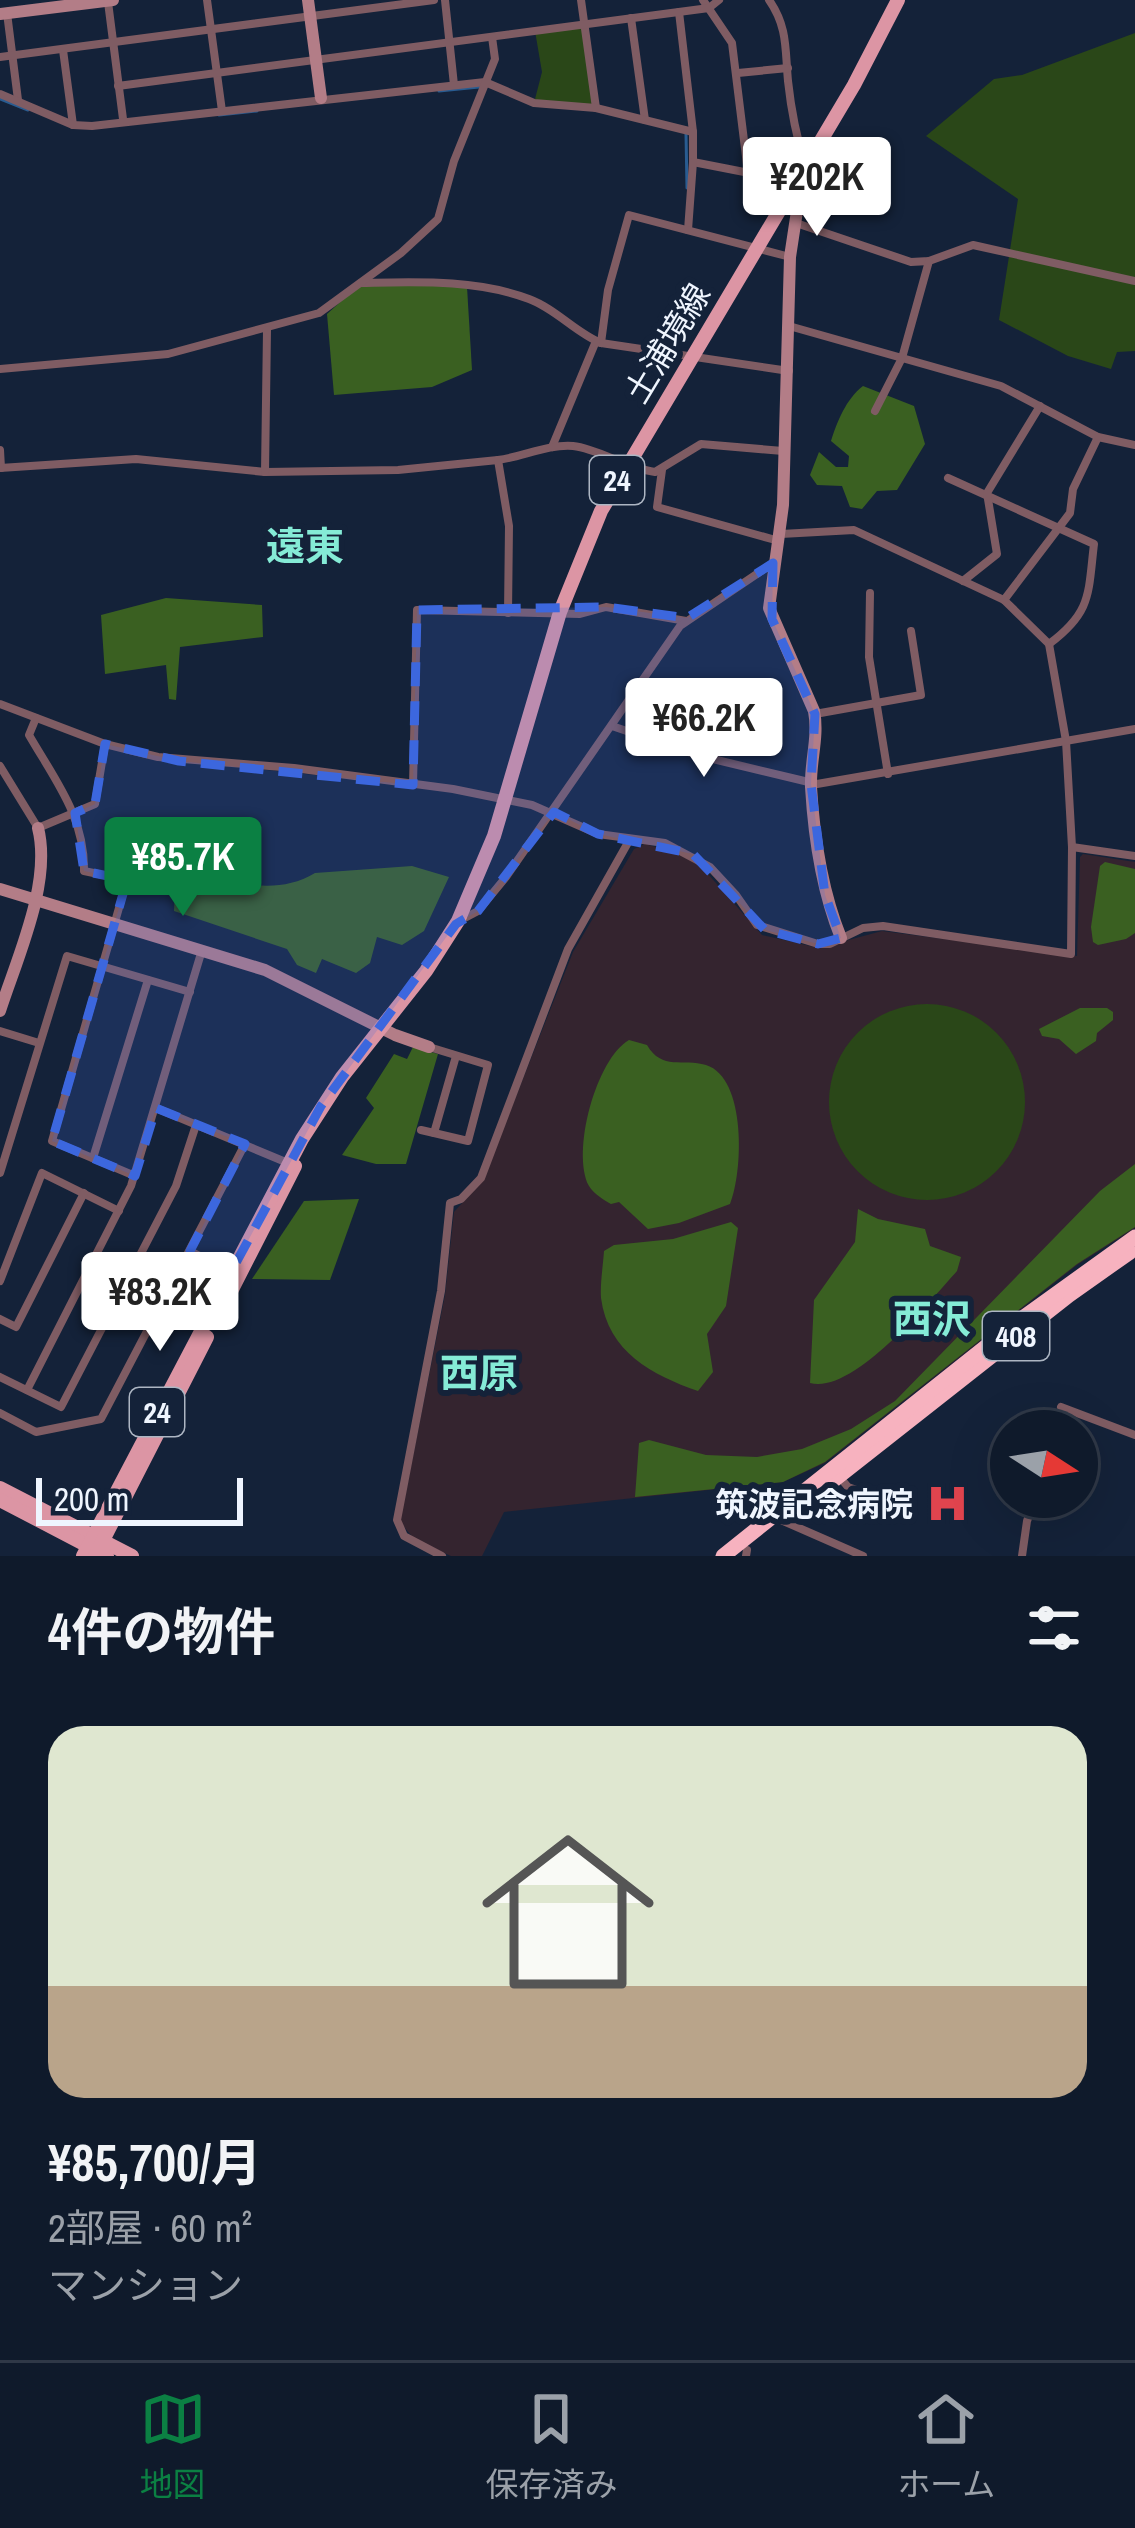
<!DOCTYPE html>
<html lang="ja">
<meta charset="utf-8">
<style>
:root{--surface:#0f1a2b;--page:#1d2737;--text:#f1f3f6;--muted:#9ba1a9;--line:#2f3847;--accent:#0b8043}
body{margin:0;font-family:"Archivo Narrow","Noto Sans JP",sans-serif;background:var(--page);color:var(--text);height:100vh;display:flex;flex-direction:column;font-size:45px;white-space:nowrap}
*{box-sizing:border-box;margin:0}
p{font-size:39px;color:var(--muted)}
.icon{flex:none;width:66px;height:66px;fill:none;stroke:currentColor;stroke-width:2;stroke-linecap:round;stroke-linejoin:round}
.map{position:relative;height:1556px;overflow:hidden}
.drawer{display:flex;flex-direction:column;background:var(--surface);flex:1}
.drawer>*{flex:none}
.needle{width:78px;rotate:102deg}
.tools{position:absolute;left:990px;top:1410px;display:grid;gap:24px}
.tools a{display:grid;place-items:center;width:108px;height:108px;border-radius:50%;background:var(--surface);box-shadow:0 12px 48px #0002,0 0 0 3px var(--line);font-size:60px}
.scale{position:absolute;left:36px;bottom:30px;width:207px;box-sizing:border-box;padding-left:12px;border:6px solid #eff5fe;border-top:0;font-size:33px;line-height:42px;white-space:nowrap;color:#eff5fe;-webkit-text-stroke:9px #142239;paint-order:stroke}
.price{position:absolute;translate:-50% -102px;padding:0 27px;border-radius:12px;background:#fff;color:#222;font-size:39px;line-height:78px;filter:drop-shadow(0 3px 6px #0008)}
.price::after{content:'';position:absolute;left:50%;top:72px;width:36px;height:27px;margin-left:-18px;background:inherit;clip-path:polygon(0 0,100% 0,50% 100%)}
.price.selected{background:var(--accent);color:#fff}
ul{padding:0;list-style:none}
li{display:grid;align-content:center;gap:24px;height:636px;padding:0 48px}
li+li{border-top:3px solid var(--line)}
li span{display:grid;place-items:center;height:372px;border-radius:36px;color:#555}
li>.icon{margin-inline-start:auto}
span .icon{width:216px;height:216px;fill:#fffc;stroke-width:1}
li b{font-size:51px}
h2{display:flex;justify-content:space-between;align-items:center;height:144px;padding:0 48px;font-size:51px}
.tabs{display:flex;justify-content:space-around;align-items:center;height:168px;border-top:3px solid var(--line);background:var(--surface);font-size:33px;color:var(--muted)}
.tabs a{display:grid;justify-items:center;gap:6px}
.tabs .selected{color:var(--accent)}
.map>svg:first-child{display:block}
.commercial{fill:#34242f}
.green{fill:#2a4718}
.forest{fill:#3a6021}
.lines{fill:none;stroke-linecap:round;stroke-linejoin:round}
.stream{stroke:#295c91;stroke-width:3}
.street{stroke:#7f5c63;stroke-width:8}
.secondary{stroke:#b37d87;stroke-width:12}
.primary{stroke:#dc95a4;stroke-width:14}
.highway{stroke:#f7b2bf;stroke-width:15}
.marked{fill:#3c67de;fill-opacity:0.2;stroke:#3c67de;stroke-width:9;stroke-dasharray:24 15;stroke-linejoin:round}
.labels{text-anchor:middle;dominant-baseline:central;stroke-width:12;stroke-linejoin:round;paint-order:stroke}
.shield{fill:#142239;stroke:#adb6c3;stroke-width:3}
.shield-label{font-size:30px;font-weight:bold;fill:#eff5fe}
.street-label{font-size:33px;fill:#eff5fe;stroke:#142239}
.poi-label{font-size:33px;font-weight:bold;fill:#eff5fe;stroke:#142239;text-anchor:end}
.quarter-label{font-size:39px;font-weight:bold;fill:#85ebd6;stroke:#142239}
</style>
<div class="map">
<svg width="1135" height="1556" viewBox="0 0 1135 1556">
<rect width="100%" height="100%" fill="#142239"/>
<polygon class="commercial" points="645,844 678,853 700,865 762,935 819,948 882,931 1077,956 1080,857 1083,854 1135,862 1135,1228 1077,1265 825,1463 783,1482 504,1512 482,1556 451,1556 415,1540 400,1522 445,1295 454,1212 483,1180 573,952 634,849"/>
<g class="green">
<polygon points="584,24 596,108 534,103 542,72 535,31"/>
<polygon points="1135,33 1135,351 1117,352 1111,369 1068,356 999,320 1018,199 926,136 994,79 1022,75"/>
<circle cx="927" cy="1102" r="98"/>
</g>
<g class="forest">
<polygon points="391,284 467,287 472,370 432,387 334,395 327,314 357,287"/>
<path d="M863 386 914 406 925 444 897 490 877 491 862 509 850 507 842 486 817 485 810 475 819 452 836 467H848L849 456 831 441C837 422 846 399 863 386Z"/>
<polygon points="166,598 262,605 263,637 180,647 176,700 169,699 166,665 105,674 101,615"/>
<polygon points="1105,862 1135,869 1135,933 1126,939 1098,945 1093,942 1091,927 1100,866"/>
<path d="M412 866 449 877 424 931 402 945 377 937 370 963 356 973 322 959 316 973 297 965 287 949 174 911 176 868C222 877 270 900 315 873Z"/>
<polygon points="1080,1008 1107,1008 1113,1012 1113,1020 1097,1033 1096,1041 1076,1054 1059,1039 1042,1036 1039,1029"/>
<path d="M629 1040 647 1045C662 1071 683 1058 706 1065 747 1078 743 1173 730 1204L679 1223 648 1229 619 1202 611 1204C604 1200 594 1194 589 1186 571 1152 596 1059 629 1040Z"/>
<polygon points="413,1047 438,1054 406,1164 376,1164 342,1155 374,1108 366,1098 394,1054 407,1059"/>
<polygon points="1135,1164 1135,1227 1077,1264 825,1462 783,1482 635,1497 639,1443 649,1440 706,1455 757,1457 802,1449 851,1429 895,1401 1100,1191"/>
<polygon points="359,1199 330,1280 252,1279 304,1201"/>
<path d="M858 1209 878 1219 925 1229 930 1246 961 1257 957 1271C929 1302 853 1395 810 1383L814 1300 855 1242Z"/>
<path d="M731 1222 738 1228 726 1306 707 1334 713 1372 698 1391C652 1375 608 1352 601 1298 600 1284 603 1266 604 1251L614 1245 673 1239Z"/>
</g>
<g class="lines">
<g class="stream">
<polyline points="439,91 479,87"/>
<polyline points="0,99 28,110"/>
<polyline points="219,115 257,111"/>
<polyline points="686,134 687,188"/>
</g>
<g class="street">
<polyline points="207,0 222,111"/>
<polyline points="445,0 454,85"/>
<polyline points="581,0 596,108"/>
<polyline points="703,0 732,43 748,173"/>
<path d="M769 0C788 27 785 50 788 81 791 109 797 139 805 165"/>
<polyline points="108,2 123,119"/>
<polyline points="679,12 693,132"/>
<polyline points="7,13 18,100"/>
<polyline points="631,18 645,120"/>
<polyline points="63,50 73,125"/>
<polyline points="0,57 434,0"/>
<polyline points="738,73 788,68"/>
<polyline points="118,86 709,8 719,0"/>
<polyline points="0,94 73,125 92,126 485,82 534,103 596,108 693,132 693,162 795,182"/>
<polyline points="796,223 911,262 929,261 973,245 1135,281"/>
<polyline points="688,230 693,162"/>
<path d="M361 283C416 282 476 279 529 299 556 309 576 333 601 343L608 290 629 215 790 257"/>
<polyline points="789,326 1001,386 1098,437 1135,445"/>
<polyline points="601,343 789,371"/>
<polyline points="0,369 168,354 319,313 401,253 438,219 454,161 495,59 492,37"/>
<polyline points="875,411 902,358 929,261"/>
<polyline points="552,447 596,341"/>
<polyline points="0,450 1,468"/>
<polyline points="0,468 136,459 265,472 398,470 498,460"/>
<polyline points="662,470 657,507 779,541"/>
<polyline points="265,472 267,330"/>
<path d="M948 478 1094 544C1088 594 1092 612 1049 644"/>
<polyline points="963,581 997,554 987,493 1040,406"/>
<polyline points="870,593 869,657 888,774"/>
<polyline points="1004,600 1070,513 1073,489 1098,437"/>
<path d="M508 613 509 526 498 460C522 457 548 444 573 446 600 449 624 468 655 472L701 444 783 451"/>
<polyline points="0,704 105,744 158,757 294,768 453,789 532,805 598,834 665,843 710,867 736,895 757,925 818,944 830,944 863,928 883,926 1071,954 1072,847 1066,741 1049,644 1004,600 854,530 781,534"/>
<polyline points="815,714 921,695 911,631"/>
<path d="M36 718 29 735C55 780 85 817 84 871L127 880 52 1141 135 1176"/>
<polyline points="612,726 700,756 817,784 1135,729"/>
<polyline points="0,766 38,828 95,804 105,744"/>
<polyline points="413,785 417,610 580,614 606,607 686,621"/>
<polyline points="1072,847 1135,856"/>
<polyline points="459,921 478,911 506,877 680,626 773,563"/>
<polyline points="0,1031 39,1043"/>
<polyline points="429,1047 488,1065 468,1141 434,1133 456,1056"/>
<polyline points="156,1108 288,1163"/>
<polyline points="421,1130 434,1133"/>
<polyline points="93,1158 148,980"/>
<polyline points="0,1173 67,956 190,992"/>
<polyline points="190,1251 231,1272"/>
<polyline points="0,1281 42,1173 119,1211"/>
<polyline points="0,1319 16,1327 84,1193"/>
<polyline points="0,1377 61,1407 176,1186 196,1125"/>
<polyline points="27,1390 131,1186 202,950"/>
<polyline points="1061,1407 1135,1435"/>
<polyline points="0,1413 36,1432 101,1419 245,1144"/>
<polyline points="837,1474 848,1487 904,1507"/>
<polyline points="774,1517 863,1556"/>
<polyline points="442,1556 404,1536 397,1520 441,1291 450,1203 461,1199 481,1178 568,949 630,839"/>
<polyline points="746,1556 747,1550"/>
<polyline points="1022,1556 1027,1521 1036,1497"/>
</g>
<g class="secondary">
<polyline points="308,0 321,98"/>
<polyline points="0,14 113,0"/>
<path d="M788 195 795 201 797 211 790 257 783 505 769 608 814 711C819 737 810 761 811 787 814 838 822 891 841 938"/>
<polyline points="0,889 265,970 395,1035 429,1047"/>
<path d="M0 1011C17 958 52 883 38 828"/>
</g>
<g class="primary">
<polyline points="223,1307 295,1166"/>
<polyline points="0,1488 132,1556"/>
<polyline points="0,1500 107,1556"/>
<polyline points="83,1556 302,1139 342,1077 426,971 458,921 494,836 560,612 601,511 854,85 898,0"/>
<polyline points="95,1556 207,1337"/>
</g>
<g class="highway">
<polyline points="816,1494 1069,1295 1130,1252"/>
<polyline points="723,1556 1013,1325 1135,1237"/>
</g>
</g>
<path class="marked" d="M773 563 772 619 815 714 811 784 825 895 841 938 818 944 765 930 693 854 598 834 554 812 478 911 456 924 321 1106 231 1272 190 1251 245 1144 156 1108 135 1176 52 1141 127 880 84 871 75 813 95 804 105 744 179 761 413 785 417 610 606 607 687 618Z"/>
<defs>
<symbol id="hospital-bare" viewBox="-9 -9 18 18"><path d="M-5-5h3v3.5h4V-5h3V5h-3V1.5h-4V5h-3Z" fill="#e0444e" stroke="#142239" stroke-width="2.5" paint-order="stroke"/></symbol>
</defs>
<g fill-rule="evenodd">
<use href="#hospital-bare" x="918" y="1474" width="59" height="59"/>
</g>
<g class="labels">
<g class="shield">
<rect x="590" y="456" width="54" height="48" rx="9"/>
<rect x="983" y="1312" width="66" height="48" rx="9"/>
<rect x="130" y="1388" width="54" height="48" rx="9"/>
</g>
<g class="shield-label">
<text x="617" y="480">24</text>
<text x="1016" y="1336">408</text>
<text x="157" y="1412">24</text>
</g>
<g class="street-label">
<text transform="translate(667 343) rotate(-59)">土浦境線</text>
</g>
<g class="poi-label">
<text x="913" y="1504">筑波記念病院</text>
</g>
<g class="quarter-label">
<text x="305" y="546">遠東</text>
<text x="932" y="1319">西沢</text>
<text x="479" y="1373">西原</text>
</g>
</g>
</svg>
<div class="tools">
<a><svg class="needle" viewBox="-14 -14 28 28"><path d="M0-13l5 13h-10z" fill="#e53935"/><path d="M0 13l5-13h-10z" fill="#9ba1a9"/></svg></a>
</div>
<div class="scale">200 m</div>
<b class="price" style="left:817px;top:239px">¥202K</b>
<b class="price" style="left:704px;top:780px">¥66.2K</b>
<b class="price selected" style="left:183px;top:919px">¥85.7K</b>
<b class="price" style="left:160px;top:1354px">¥83.2K</b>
</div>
<section class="drawer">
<h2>4件の物件<svg class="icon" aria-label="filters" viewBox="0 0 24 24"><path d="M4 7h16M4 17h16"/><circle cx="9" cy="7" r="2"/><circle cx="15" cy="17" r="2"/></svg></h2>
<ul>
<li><span style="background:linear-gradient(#dfe7d0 70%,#b9a48a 0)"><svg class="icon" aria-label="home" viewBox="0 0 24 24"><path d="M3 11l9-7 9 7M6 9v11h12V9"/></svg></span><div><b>¥85,700/月</b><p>2部屋 · 60 m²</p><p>マンション</p></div></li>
</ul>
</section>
<nav class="tabs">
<a class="selected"><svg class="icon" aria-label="map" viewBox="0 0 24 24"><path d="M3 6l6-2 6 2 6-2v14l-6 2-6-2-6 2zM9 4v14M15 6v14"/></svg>地図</a>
<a><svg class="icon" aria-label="saved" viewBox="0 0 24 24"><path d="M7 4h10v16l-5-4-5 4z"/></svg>保存済み</a>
<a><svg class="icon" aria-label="home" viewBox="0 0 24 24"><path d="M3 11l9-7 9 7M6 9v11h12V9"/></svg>ホーム</a>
</nav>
